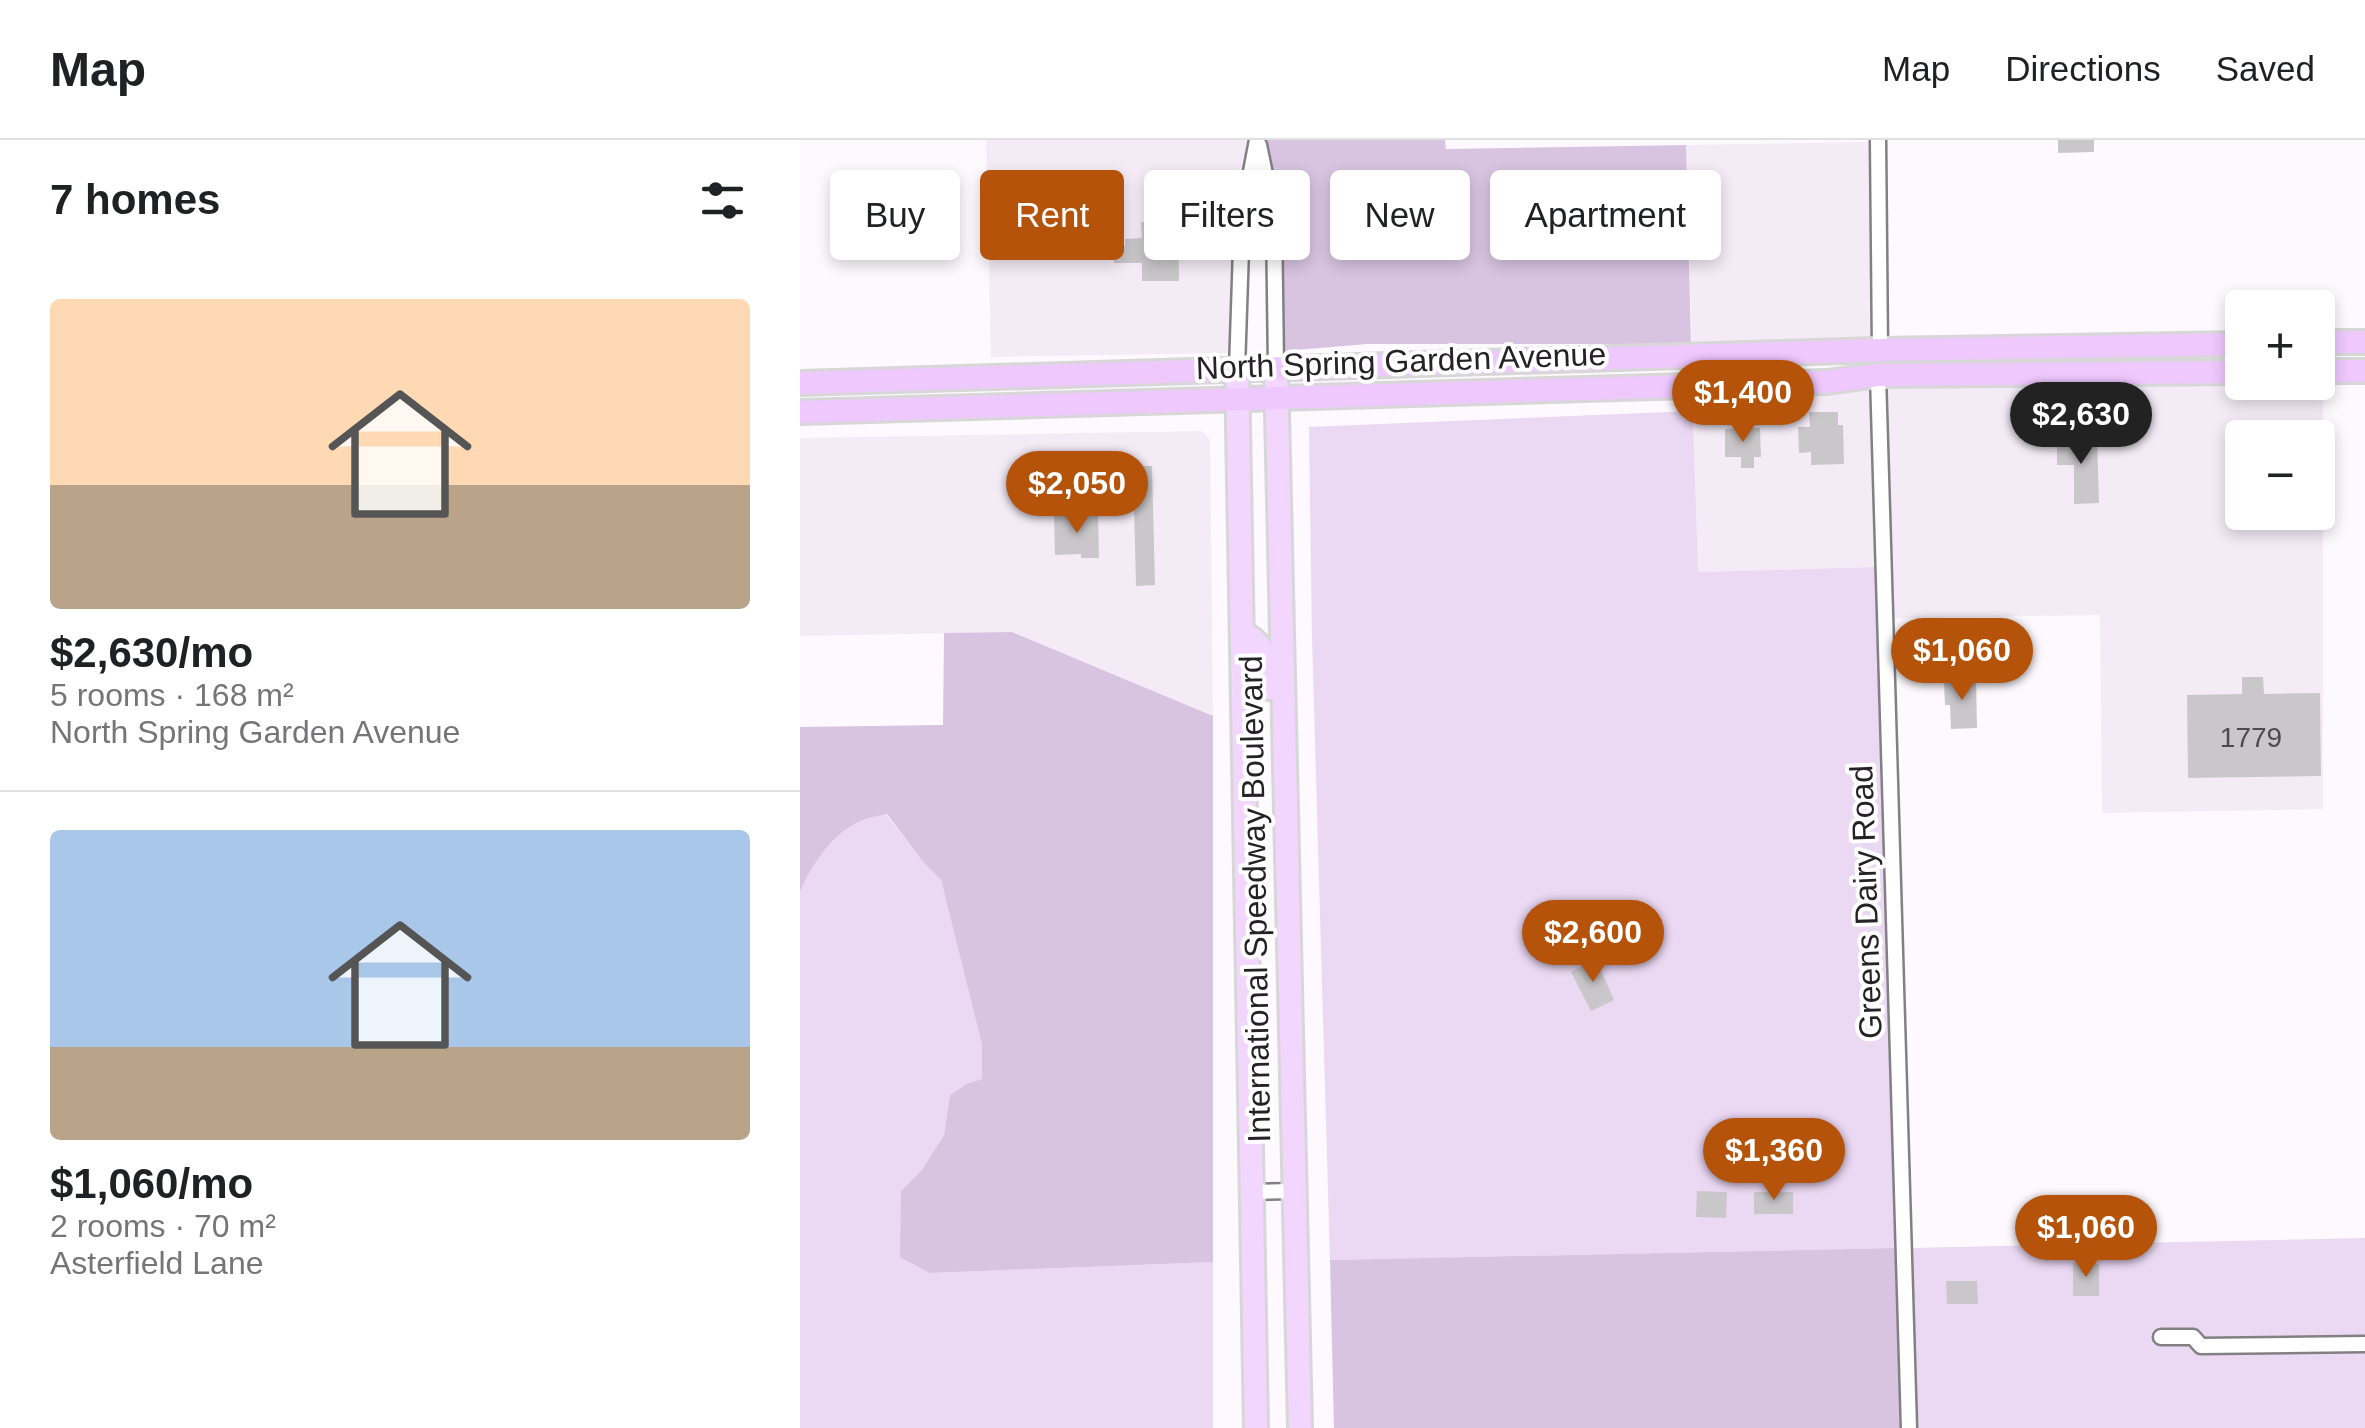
<!DOCTYPE html>
<meta charset="utf-8">
<style>
:root{--surface:#fff;--page:#f6f6f6;--text:#202124;--muted:#757577;--line:#e0e0e0;--accent:#b45309}
body{margin:0;font-family:Helvetica,sans-serif;background:var(--page);color:var(--text);height:100vh;display:flex;flex-direction:column;font-size:38px;white-space:nowrap}
*{box-sizing:border-box;margin:0}
p{font-size:32px;color:var(--muted)}
.icon{flex:none;width:55px;height:55px;fill:none;stroke:currentColor;stroke-width:2;stroke-linecap:round;stroke-linejoin:round}
.map{position:relative;flex:1;overflow:hidden}
.details{display:flex;flex-direction:column;background:var(--surface);width:800px}
.details>*{flex:none}
.guide{position:absolute;left:30px;top:30px;width:950px;height:90px;display:flex;gap:20px}
.tools{position:absolute;left:1425px;top:150px;display:grid;gap:20px}
.tools a{display:grid;place-items:center;width:110px;height:110px;border-radius:10px;background:var(--surface);box-shadow:0 5px 15px #0003;font-size:50px}
.price{position:absolute;translate:-50% -85px;padding:0 22px;border-radius:35px;background:var(--accent);color:#fff;font-size:32px;line-height:65px;filter:drop-shadow(0 2px 5px #0008)}
.price::after{content:'';position:absolute;left:50%;top:60px;width:30px;height:22px;margin-left:-15px;background:inherit;clip-path:polygon(0 0,100% 0,50% 100%)}
.price.current{background:#222;color:#fff}
ul{padding:0;list-style:none}
li{display:grid;align-content:center;gap:20px;height:530px;padding:0 50px}
li+li{border-top:2px solid var(--line)}
li span{display:grid;place-items:center;height:310px;border-radius:10px;color:#555}
li>.icon{margin-inline-start:auto}
span .icon{width:180px;height:180px;fill:#fffc;stroke-width:1}
li b{font-size:42px}
h2{display:flex;justify-content:space-between;align-items:center;height:120px;padding:0 50px;font-size:42px}
.tag{padding:0 35px;border-radius:10px;background:var(--surface);box-shadow:0 5px 15px #0003;font-size:35px;line-height:90px}
.tag.current{background:var(--accent);color:#fff}
header{display:flex;align-items:center;gap:60px;box-sizing:border-box;height:140px;padding:0 50px;background:var(--surface);border-bottom:2px solid var(--line)}
header strong{font-size:48px}
nav{display:flex;gap:55px;margin-inline-start:auto;font-size:35px}
main{display:flex;flex:1;min-height:0}
.map>svg:first-child{display:block}
.built{fill:#f4ebf7;fill-rule:evenodd}
.green{fill:#ebd8f3}
.forest{fill:#d8c3e0}
.building{fill:#cac7cb}
.lines{fill:none;stroke-linecap:round;stroke-linejoin:round}
.minor-casing{stroke:#838084;stroke-width:19}
.primary-casing{stroke:#d8d7d8;stroke-width:28}
.trunk-casing{stroke:#d8d7d8;stroke-width:28}
.minor{stroke:#fff;stroke-width:14}
.primary{stroke:#f3d6fe;stroke-width:22}
.trunk{stroke:#efc8fe;stroke-width:22}
.labels{text-anchor:middle;dominant-baseline:central;stroke-width:8;stroke-linejoin:round;paint-order:stroke}
.number-label{font-size:28px;fill:#4e4b4e}
.street-label{font-size:32px;fill:#242224;stroke:#fff}
</style>
<header>
<strong>Map</strong>
<nav><a>Map</a><a>Directions</a><a>Saved</a></nav>
</header>
<main>
<section class="details">
<h2>7 homes<svg class="icon" aria-label="filters" viewBox="0 0 24 24"><path d="M4 7h16M4 17h16"/><circle cx="9" cy="7" r="2"/><circle cx="15" cy="17" r="2"/></svg></h2>
<ul>
<li><span style="background:linear-gradient(#ffd9b3 60%,#b9a48a 0)"><svg class="icon" aria-label="home" viewBox="0 0 24 24"><path d="M3 11l9-7 9 7M6 9v11h12V9"/></svg></span><div><b>$2,630/mo</b><p>5 rooms · 168 m²</p><p>North Spring Garden Avenue</p></div></li>
<li><span style="background:linear-gradient(#a9c7e8 70%,#b9a48a 0)"><svg class="icon" aria-label="home" viewBox="0 0 24 24"><path d="M3 11l9-7 9 7M6 9v11h12V9"/></svg></span><div><b>$1,060/mo</b><p>2 rooms · 70 m²</p><p>Asterfield Lane</p></div></li>
</ul>
</section>
<div class="map">
<svg width="1565" height="1288" viewBox="0 0 1565 1288">
<rect width="100%" height="100%" fill="#fdf9fe"/>
<g class="built">
<polygon points="186,0 448,0 434,78 429,213 191,217"/>
<polygon points="1070,2 1072,202 892,208 886,5"/>
<path d="M1518 238H1523V669L1302 673 1300 475 1093 478 1086 242H1518ZM1442 298H1518V372H1442Z"/>
<polygon points="1070,243 1075,427 898,432 893,253"/>
<polygon points="402,291 410,300 413,576 212,492 0,496 0,298"/>
</g>
<g class="green">
<polygon points="893,271 898,432 1075,427 1095,1108 530,1120 512,497 509,287"/>
<path d="M86 674 123 722 141 740 182 905V939L166 944 150 955 144 995 121 1031 101 1051V1083L130 1133 413 1122V1288H0V752C11 726 34 690 62 680 70 677 79 676 86 674Z"/>
<path d="M1565 1098V1197L1405 1199C1392 1185 1371 1190 1353 1190V1204H1389L1395 1211 1401 1214 1565 1212V1288H1117L1112 1108Z"/>
</g>
<g class="forest">
<polygon points="467,0 645,0 646,9 886,5 891,204 567,204 484,211 482,78"/>
<path d="M212 492 413 576V1122L130 1133 100 1117 101 1051 121 1031 144 995 150 955 166 944 182 939V905L141 740 123 722 87 674C79 676 70 677 63 680 34 690 11 726 0 752V587L143 585 144 493Z"/>
<polygon points="1095,1108 1100,1288 534,1288 530,1120"/>
</g>
<g class="building">
<polygon points="1258,0 1294,0 1294,12 1258,13"/>
<polygon points="349,76 378,76 379,141 342,141 342,123 314,123 313,106 325,106 325,99 342,98 341,82 349,82"/>
<polygon points="1009,272 1038,272 1038,285 1043,285 1044,324 1011,325 1011,312 999,313 998,287 1010,287"/>
<polygon points="960,288 961,317 954,317 954,328 941,328 941,317 925,317 925,289"/>
<polygon points="1297,297 1299,363 1274,364 1274,325 1257,325 1257,299"/>
<polygon points="333,326 352,326 355,445 336,446"/>
<polygon points="298,375 299,418 281,418 281,414 255,415 254,376"/>
<polygon points="1442,537 1463,537 1464,554 1520,553 1521,636 1388,638 1387,555 1442,554"/>
<polygon points="1176,540 1177,588 1151,589 1150,565 1145,565 1144,541"/>
<polygon points="796,819 814,860 791,871 771,832"/>
<polygon points="897,1051 927,1052 926,1078 896,1077"/>
<rect x="954" y="1052" width="39" height="22"/>
<polygon points="1273,1123 1299,1124 1299,1156 1273,1156"/>
<polygon points="1146,1141 1177,1141 1178,1164 1147,1164"/>
</g>
<g class="lines">
<defs>
<g id="minor">
<polyline points="1078,0 1080,210"/>
<polyline points="459,5 474,78 476,228"/>
<polyline points="437,229 442,79 457,0"/>
<polyline points="1078,235 1109,1288"/>
<polyline points="452,1052 494,1051"/>
<polyline points="1361,1197 1393,1197 1401,1206 1565,1204"/>
</g>
<g id="primary">
<polyline points="476,228 500,1288"/>
<polyline points="437,229 456,1288"/>
<path d="M442 493C466 503 467 524 469 548"/>
</g>
<g id="trunk">
<polyline points="1518,202 1565,202"/>
<polyline points="1518,231 1565,231"/>
<polyline points="0,243 1080,210 1442,204"/>
<polyline points="0,272 1027,242 1078,235 1442,232"/>
</g>
</defs>
<use href="#minor" class="minor-casing"/>
<use href="#primary" class="primary-casing"/>
<use href="#trunk" class="trunk-casing"/>
<use href="#minor" class="minor"/>
<use href="#primary" class="primary"/>
<use href="#trunk" class="trunk"/>
</g>
<g class="labels">
<g class="number-label">
<text x="1451" y="597">1779</text>
</g>
<g class="street-label">
<text transform="translate(601 221) rotate(-2)">North Spring Garden Avenue</text>
<text transform="translate(455 759) rotate(-91)">International Speedway Boulevard</text>
<text transform="translate(1066 762) rotate(-92)">Greens Dairy Road</text>
</g>
</g>
</svg>
<div class="tools">
<a>+</a>
<a>−</a>
</div>
<b class="price" style="left:943px;top:305px">$1,400</b>
<b class="price current" style="left:1281px;top:327px">$2,630</b>
<b class="price" style="left:277px;top:396px">$2,050</b>
<b class="price" style="left:1162px;top:563px">$1,060</b>
<b class="price" style="left:793px;top:845px">$2,600</b>
<b class="price" style="left:974px;top:1063px">$1,360</b>
<b class="price" style="left:1286px;top:1140px">$1,060</b>
<div class="guide">
<a class="tag">Buy</a>
<a class="tag current">Rent</a>
<a class="tag">Filters</a>
<a class="tag">New</a>
<a class="tag">Apartment</a>
</div>
</div>
</main>
